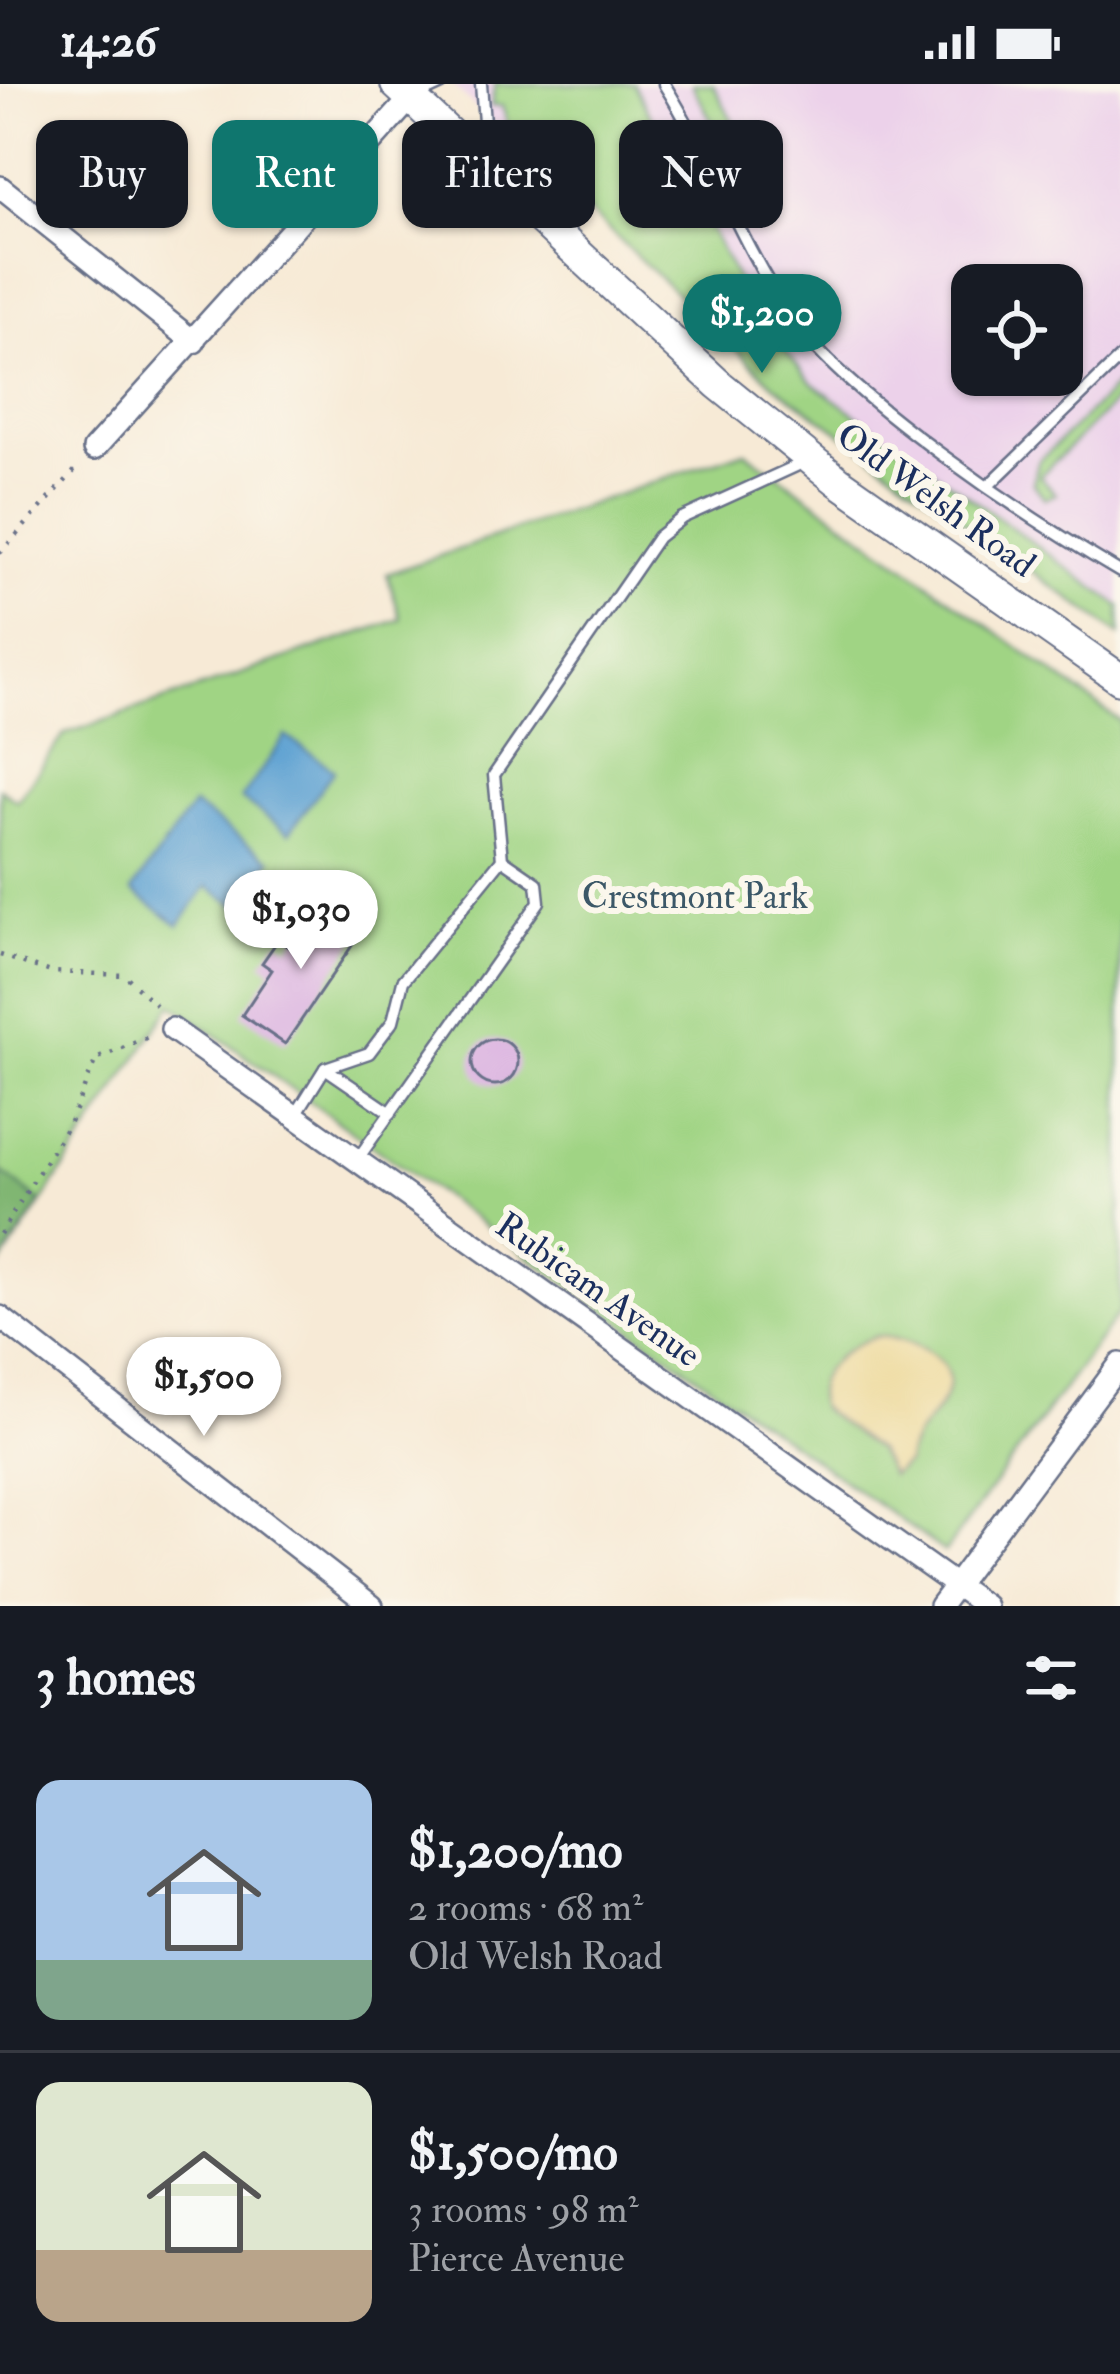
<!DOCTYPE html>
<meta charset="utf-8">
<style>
:root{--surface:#171b24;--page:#242831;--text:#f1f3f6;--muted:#9ea1a6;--line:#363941;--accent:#0f766e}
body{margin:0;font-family:"IM FELL Double Pica",serif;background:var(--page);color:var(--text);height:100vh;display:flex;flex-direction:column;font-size:45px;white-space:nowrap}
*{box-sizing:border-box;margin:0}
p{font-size:39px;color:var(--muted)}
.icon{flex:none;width:66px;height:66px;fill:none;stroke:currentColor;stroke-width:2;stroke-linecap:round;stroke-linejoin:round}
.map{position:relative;height:1522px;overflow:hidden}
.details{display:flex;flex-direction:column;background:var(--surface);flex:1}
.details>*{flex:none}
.top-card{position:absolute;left:36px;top:36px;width:1050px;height:108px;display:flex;gap:24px}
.buttons{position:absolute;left:951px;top:180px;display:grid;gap:24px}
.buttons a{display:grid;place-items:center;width:132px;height:132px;border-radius:24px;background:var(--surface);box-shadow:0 3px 9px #0004;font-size:60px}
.price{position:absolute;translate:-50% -102px;padding:0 27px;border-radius:42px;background:#fff;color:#222;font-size:39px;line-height:78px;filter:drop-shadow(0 3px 6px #0008)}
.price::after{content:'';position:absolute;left:50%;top:72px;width:36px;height:27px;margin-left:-18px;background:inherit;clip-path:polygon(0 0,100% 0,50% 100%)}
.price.on{background:var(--accent);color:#fff}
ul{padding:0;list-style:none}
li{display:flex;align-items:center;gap:36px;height:300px;padding:0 36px}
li+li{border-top:3px solid var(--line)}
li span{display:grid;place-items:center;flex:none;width:336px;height:240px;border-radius:24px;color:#555}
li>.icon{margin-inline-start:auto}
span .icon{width:144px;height:144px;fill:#fffc;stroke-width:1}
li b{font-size:51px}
h2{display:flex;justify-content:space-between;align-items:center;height:144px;padding:0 36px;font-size:51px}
.chip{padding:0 42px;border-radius:24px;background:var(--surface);box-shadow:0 3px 9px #0004;font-size:42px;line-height:108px}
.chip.on{background:var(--accent);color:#fff}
.status{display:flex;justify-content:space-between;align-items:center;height:84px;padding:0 60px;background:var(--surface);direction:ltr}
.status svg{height:33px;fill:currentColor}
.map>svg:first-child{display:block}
.built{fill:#ecd1ea;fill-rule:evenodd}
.green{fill:#a0d484;stroke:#5e8271;stroke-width:3}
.forest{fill:#80b672;stroke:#4e7268;stroke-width:3}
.sand{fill:#eeda9e;stroke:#84847e;stroke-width:3}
.water{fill:#5da1d2;stroke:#3c6898;stroke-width:3}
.building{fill:#d4a4de}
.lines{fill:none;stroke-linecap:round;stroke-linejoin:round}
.lane-casing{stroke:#687088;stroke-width:15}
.street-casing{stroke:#687088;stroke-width:26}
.secondary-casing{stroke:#687088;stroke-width:34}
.path{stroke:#687088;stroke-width:4.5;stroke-dasharray:3 9;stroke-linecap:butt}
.lane{stroke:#fff;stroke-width:10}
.street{stroke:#fff;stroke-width:21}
.secondary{stroke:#fff;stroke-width:30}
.labels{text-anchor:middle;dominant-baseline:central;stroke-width:12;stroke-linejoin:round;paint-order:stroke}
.street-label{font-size:36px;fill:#1b2f5e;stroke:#fbf7ec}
.park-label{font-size:36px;fill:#3c5868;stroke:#fbf7ec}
</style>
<div class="status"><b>14:26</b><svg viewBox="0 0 49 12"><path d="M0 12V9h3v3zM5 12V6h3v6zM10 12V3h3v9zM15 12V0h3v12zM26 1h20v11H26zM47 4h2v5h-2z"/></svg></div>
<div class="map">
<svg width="1120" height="1522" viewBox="0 0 1120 1522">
<rect width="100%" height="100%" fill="#fbf7ec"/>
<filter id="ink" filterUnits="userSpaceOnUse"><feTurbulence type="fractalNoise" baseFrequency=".00833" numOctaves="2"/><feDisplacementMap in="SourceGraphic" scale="24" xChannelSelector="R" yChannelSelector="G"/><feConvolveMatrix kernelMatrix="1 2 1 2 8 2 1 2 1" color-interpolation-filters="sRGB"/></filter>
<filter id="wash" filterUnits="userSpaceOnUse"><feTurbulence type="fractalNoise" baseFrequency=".004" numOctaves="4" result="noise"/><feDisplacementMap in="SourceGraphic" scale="48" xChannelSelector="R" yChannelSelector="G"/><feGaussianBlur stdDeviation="2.7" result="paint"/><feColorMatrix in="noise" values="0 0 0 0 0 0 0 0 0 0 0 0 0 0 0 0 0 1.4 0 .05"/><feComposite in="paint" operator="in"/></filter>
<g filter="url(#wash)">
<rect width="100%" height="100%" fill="#f7ead6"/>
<path class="built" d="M451 0H1120V551L773 300ZM972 201H1062V291H972Z"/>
<g class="green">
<polygon points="495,0 634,0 755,230 811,298 1120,522 1120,551 773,300 512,55 502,22 491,22"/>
<polygon points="692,0 713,0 756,81 752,95 738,88"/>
<polygon points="1120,298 1120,313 1040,392 1056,410 1045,415 1033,399 1038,378"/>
<polygon points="745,367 1120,637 1120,1227 945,1468 172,920 0,1182 0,705 17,717 65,650 401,535 387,490"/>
</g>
<polygon class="forest" points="0,1087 41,1118 0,1182"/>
<path class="sand" d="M877 1252C904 1254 965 1273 945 1313 933 1338 909 1350 907 1379L891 1391 877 1366 820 1324C806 1289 848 1261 877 1252Z"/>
<g class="water">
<polygon points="286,652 334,686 289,749 241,715"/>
<polygon points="193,721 271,776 238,823 207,802 179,841 132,807"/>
</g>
<g id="blocks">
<g class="building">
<polygon points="320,818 362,847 285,960 242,931 272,886 262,879 278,856 289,863"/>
<circle cx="495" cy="978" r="23"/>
</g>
</g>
</g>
<g filter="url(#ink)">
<use href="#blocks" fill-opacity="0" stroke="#687088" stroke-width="3"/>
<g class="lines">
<defs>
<g id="lane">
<polyline points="481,0 485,51 496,81"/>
<path d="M664 0C710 73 739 156 787 228 842 312 1030 435 1120 488"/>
<polyline points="414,13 442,0"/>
<polyline points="989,401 1120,274"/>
<polyline points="325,984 391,1029"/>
<polyline points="295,1032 325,984 369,969 393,937 403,897 502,775 494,691 658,453 682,434 807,377"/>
<polyline points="357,1076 539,818 537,799 502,775"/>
</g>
<g id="street">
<polyline points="0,103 194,258"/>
<polyline points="94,365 411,14"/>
<polyline points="172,945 985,1522"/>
<polyline points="0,1233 372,1522"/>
<polyline points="940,1522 1120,1280"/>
</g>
<polyline id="secondary" points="396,0 718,300 838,397 1120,595"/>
</defs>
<use href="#lane" class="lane-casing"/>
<use href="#street" class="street-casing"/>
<use href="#secondary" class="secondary-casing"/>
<g class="path">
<polyline points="0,469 78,383"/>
<polyline points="0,871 51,888 125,891 162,927"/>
<polyline points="0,1150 69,1040 96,975 153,951"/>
</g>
<use href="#lane" class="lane"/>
<use href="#street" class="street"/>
<use href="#secondary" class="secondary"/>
</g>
</g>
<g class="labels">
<g class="street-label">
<text transform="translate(936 416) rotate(36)">Old Welsh Road</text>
<text transform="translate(598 1206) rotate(35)">Rubicam Avenue</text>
</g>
<g class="park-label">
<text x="695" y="812">Crestmont Park</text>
</g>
</g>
</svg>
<div class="buttons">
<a><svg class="icon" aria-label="locate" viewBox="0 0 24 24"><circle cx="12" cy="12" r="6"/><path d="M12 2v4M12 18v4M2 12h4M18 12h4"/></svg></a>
</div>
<b class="price on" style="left:762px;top:292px">$1,200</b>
<b class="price" style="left:301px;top:888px">$1,030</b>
<b class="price" style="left:204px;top:1355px">$1,500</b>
<div class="top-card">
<a class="chip">Buy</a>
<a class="chip on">Rent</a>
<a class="chip">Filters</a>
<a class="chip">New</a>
</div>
</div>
<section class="details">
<h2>3 homes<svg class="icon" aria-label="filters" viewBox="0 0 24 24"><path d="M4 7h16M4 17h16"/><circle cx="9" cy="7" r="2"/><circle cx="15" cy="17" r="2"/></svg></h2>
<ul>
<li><span style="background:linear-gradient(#a9c7e8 75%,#7fa58c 0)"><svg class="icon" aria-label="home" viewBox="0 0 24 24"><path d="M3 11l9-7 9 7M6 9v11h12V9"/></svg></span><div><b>$1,200/mo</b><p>2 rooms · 68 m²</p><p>Old Welsh Road</p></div></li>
<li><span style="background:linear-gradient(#dfe7d0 70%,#b9a48a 0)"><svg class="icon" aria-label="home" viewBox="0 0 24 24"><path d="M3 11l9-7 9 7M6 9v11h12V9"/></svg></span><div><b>$1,500/mo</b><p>3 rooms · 98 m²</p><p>Pierce Avenue</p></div></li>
</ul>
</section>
